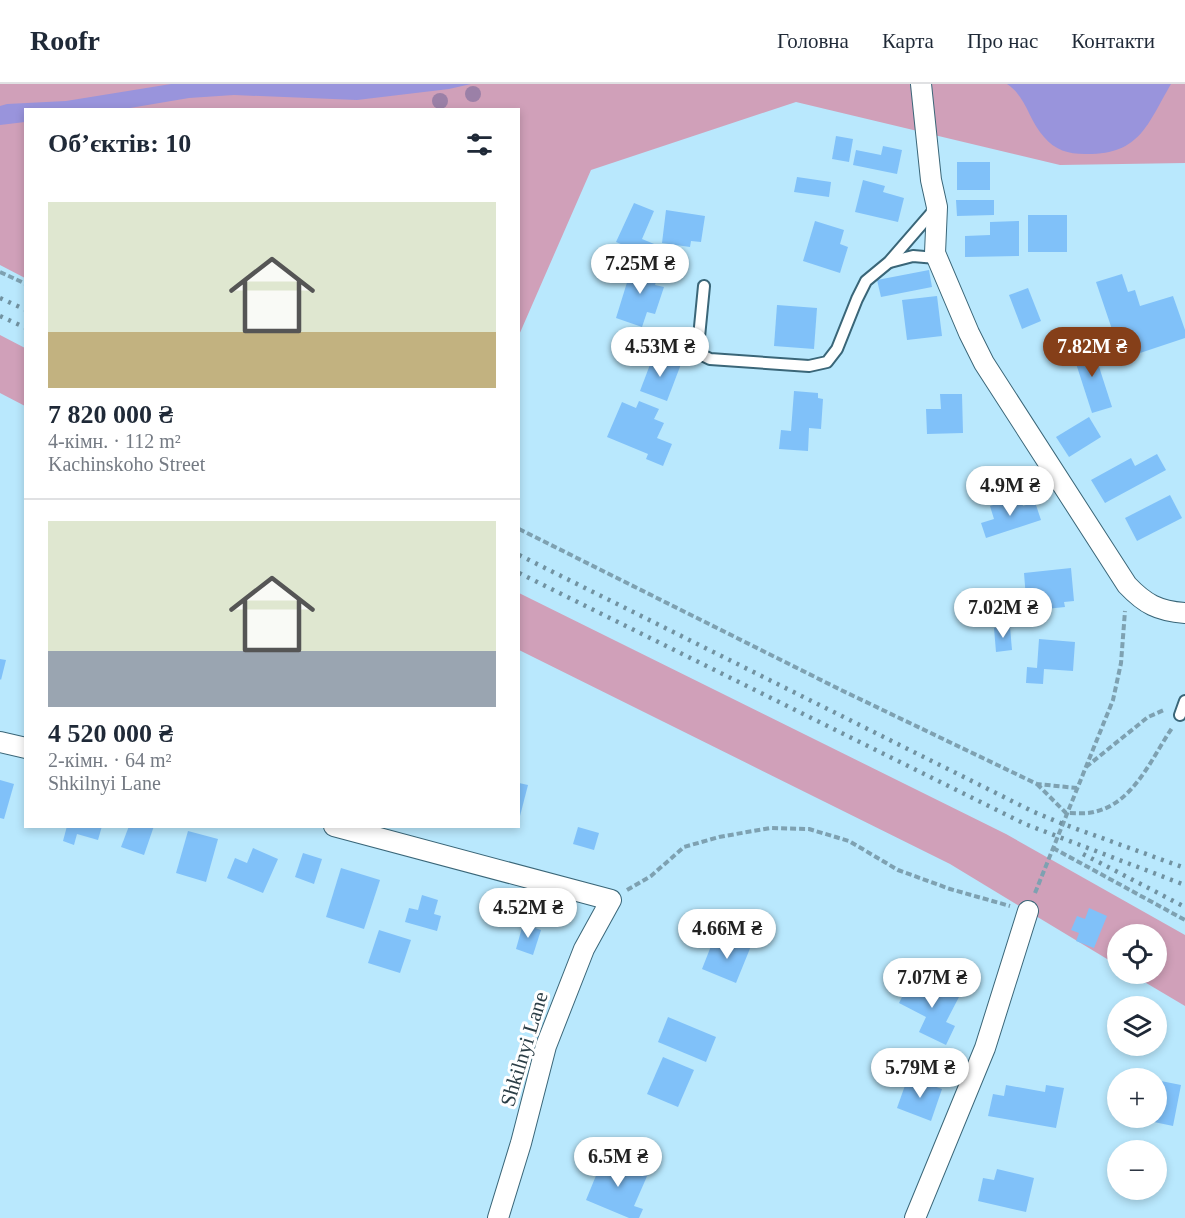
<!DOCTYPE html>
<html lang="uk">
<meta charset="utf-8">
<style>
:root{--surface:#fff;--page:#f2f2f3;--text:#1f2937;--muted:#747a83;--line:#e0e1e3;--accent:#853f19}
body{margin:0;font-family:"Times New Roman",serif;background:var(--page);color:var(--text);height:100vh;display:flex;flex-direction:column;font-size:22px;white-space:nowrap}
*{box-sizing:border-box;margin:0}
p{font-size:20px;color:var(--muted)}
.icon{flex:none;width:33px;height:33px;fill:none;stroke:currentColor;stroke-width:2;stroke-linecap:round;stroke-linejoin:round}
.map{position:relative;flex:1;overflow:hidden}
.side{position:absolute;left:24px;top:24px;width:496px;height:720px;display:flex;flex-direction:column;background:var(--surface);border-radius:0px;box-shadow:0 3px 9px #0003}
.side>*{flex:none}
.fabs{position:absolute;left:1107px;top:840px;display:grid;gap:12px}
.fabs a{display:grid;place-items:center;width:60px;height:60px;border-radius:50%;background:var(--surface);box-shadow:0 3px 9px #0003;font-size:30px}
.price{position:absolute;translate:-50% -51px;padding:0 14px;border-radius:21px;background:#fff;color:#222;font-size:20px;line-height:39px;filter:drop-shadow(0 2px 3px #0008)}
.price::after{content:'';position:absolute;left:50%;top:36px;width:18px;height:14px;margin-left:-9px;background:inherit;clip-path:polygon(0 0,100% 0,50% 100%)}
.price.on{background:var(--accent);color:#fff}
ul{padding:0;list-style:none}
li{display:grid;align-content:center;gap:12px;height:318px;padding:0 24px}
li+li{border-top:2px solid var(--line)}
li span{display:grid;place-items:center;height:186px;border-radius:0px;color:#555}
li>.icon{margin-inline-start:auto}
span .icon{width:108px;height:108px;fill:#fffc;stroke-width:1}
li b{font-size:26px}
h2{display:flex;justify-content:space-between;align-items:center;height:72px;padding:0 24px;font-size:26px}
header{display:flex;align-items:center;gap:36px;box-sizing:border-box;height:84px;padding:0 30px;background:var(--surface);border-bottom:2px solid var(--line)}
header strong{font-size:28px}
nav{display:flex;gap:33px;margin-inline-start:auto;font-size:21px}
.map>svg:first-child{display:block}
.green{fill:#d0a0b9}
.water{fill:#9994dc}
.building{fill:#80c1f9}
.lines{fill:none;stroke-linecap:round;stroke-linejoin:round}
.lane-casing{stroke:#3a6678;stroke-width:14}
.street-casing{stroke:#3a6678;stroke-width:22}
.path{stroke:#7ea1b1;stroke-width:4;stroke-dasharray:6 3;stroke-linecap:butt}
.lane{stroke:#fff;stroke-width:10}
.street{stroke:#fff;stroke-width:20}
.rail{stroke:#7192a1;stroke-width:4.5;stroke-dasharray:3 6;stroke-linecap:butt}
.tree{fill:#9b80a7}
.labels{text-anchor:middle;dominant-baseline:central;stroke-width:6;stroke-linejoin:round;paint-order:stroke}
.street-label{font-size:21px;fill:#2b3e46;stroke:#fff}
</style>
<header>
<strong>Roofr</strong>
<nav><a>Головна</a><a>Карта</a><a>Про нас</a><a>Контакти</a></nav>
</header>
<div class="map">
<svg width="1185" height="1134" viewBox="0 0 1185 1134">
<rect width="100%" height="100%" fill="#b9e8fd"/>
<g class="green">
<polygon points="0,0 1185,0 1185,79 1060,81 796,18 591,86 519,251 519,26 26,26 25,194 0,181"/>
<polygon points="0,251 25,264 25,322 0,309"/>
<polygon points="519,509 1006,750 1185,851 1185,922 1131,890 1156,890 1156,850 1118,850 1117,881 950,780 519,566"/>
</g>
<g class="water">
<polygon points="171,0 471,0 449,5 357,16 234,11 189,14 124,25 26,26 25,38 0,41 0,22 7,20 66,17"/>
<path d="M1007 0H1171C1147 41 1140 71 1085 70 1068 70 1055 66 1044 53 1029 37 1026 12 1007 0Z"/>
</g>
<g class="building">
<polygon points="836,52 853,55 849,78 832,75"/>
<polygon points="883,62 902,66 897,90 853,81 856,66 881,71"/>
<rect x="957" y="78" width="33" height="28"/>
<polygon points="797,93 831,98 829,113 794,108"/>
<polygon points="863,96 885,102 883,108 904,114 898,138 855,128"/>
<polygon points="956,116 994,116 994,131 957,132"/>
<polygon points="634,119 654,127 642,155 659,162 654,174 616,158"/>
<polygon points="666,126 705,132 701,158 691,157 690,163 662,159"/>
<rect x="1028" y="131" width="39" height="37"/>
<polygon points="815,137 844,146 840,160 848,163 840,189 803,177"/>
<polygon points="1019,137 1019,172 965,173 965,152 990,151 990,138"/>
<polygon points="633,179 659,187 655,201 664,203 655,230 647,228 642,243 616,234"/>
<polygon points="929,186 932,203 881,213 877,196"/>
<polygon points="1122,190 1128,208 1135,206 1140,222 1173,212 1185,246 1185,254 1122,275 1096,198"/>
<polygon points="1028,204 1041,237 1022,245 1009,211"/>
<polygon points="937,212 942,252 907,256 902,216"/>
<polygon points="777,221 817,224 814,265 774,262"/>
<polygon points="1091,258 1112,323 1092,329 1071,264"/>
<polygon points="654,270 681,280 667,317 640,307"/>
<polygon points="794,307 818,309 818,314 823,315 821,345 809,344 808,367 779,365 781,346 791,347"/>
<polygon points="940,310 962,310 963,349 927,350 926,325 941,325"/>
<polygon points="639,317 659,325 654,335 664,339 657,354 672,360 663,382 646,375 648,370 607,353 622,318 636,324"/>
<polygon points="1089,333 1101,353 1069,373 1056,353"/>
<polygon points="1157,370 1166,386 1105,419 1091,396 1131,374 1135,382"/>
<polygon points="1170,411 1182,434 1137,457 1125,434"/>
<polygon points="1020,413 1023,422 1035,418 1041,436 986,454 981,439 994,435 990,422"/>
<polygon points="1071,484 1074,517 1064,518 1065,523 1027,527 1024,489"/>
<polygon points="1010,543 1012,566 996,568 994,544"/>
<polygon points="1039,555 1075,558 1073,587 1044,585 1043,600 1026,599 1027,583 1037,584"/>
<polygon points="0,575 6,576 1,596 0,595"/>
<polygon points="0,696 14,700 4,735 0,734"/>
<polygon points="519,699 528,701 520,732 519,732"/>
<polygon points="67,742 102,742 98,756 77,750 74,761 63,757"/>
<polygon points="129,742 154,742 144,771 121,763"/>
<polygon points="578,743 599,749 594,766 573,760"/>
<polygon points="188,747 218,755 206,798 176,789"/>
<polygon points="253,764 278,775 263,809 227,794 235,774 247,779"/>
<polygon points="303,769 322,775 314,800 295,793"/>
<polygon points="341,784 380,796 364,845 326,833"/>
<polygon points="422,811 438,816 434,830 441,832 437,847 405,838 409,824 418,826"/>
<polygon points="1089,824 1107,832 1094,864 1076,857 1079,849 1071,846 1077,832 1085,835"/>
<polygon points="523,840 541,846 533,871 516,865"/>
<polygon points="379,846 411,856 400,889 368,879"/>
<polygon points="733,854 751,862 736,899 702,885 713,857 729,864"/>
<polygon points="910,897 929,907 933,897 960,911 946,938 955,942 946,961 919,948 926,933 899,919"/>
<polygon points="668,933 716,953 706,978 658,958"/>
<polygon points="663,973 694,986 678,1023 647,1010"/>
<polygon points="908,993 942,1005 931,1037 897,1024"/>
<polygon points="1156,996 1181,1001 1173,1042 1135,1034 1156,1034"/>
<polygon points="1006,1001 1045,1008 1046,1001 1064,1004 1056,1044 988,1032 993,1010 1004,1012"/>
<polygon points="604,1072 648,1090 634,1122 643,1125 639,1134 629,1134 586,1116"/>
<polygon points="997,1085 1034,1094 1026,1128 978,1117 983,1094 994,1096"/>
</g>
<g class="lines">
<defs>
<g id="lane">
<polyline points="890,178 913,172 936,174"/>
<polyline points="704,202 699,253 702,271 710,275 809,282 827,278 837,265 857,215 866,197 889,178 935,125"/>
<polyline points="1180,631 1185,617"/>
</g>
<g id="street">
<path d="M921 0 931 96 937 123 935 169 969 249 984 279 1127 501C1145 520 1158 527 1185 529"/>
<polyline points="0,658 26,664"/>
<polyline points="334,742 611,816 584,865 546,962 521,1059 498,1134"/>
<polyline points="915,1134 985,964 1028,827"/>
</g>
</defs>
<use href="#lane" class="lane-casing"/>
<use href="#street" class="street-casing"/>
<g class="path">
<polyline points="0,188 26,200"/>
<polyline points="519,445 841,606 1037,700 1077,704"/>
<polyline points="1086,683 1148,633 1164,626"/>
<path d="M1037 700 1066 729C1075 729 1086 730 1094 728 1134 719 1151 675 1172 644"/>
<polyline points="1053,764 1185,836"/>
<polyline points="627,806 651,792 684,763 719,753 770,744 809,745 849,757 898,786 950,805 1010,822"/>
<polyline points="1035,809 1113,616 1121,579 1125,527"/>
</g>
<use href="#lane" class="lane"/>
<use href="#street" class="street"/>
<g class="rail">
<polyline points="0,214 26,226"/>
<polyline points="0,232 26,244"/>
<polyline points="519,471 1034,728 1063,740 1185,784"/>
<polyline points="519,489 1025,740 1185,801"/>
<polyline points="1083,770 1185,823"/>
</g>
</g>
<g class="tree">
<circle cx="473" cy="10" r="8"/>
<circle cx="440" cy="17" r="8"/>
</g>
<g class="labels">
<g class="street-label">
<text transform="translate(524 965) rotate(-73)">Shkilnyi Lane</text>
</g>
</g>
</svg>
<div class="fabs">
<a><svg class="icon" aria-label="locate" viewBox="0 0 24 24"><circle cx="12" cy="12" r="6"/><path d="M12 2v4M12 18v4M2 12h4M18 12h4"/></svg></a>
<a><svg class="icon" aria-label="layers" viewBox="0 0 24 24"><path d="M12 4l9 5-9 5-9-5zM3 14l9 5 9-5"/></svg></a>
<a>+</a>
<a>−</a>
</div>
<b class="price" style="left:640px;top:211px">7.25M ₴</b>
<b class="price" style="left:660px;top:294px">4.53M ₴</b>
<b class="price on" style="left:1092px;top:294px">7.82M ₴</b>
<b class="price" style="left:1010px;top:433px">4.9M ₴</b>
<b class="price" style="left:1003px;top:555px">7.02M ₴</b>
<b class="price" style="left:528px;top:855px">4.52M ₴</b>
<b class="price" style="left:727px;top:876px">4.66M ₴</b>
<b class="price" style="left:932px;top:925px">7.07M ₴</b>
<b class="price" style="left:920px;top:1015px">5.79M ₴</b>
<b class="price" style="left:618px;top:1104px">6.5M ₴</b>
<section class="side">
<h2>Об’єктів: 10<svg class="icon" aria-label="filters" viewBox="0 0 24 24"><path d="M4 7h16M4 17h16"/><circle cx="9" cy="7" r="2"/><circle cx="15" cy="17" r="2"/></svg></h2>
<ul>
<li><span style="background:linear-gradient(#dfe7d0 70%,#c2b280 0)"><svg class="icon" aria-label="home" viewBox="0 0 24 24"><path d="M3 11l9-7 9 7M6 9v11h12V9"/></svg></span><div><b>7 820 000 ₴</b><p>4-кімн. · 112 m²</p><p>Kachinskoho Street</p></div></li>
<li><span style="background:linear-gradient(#dfe7d0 70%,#9aa5b1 0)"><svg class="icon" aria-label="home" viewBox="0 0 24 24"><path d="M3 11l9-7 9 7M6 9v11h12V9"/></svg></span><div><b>4 520 000 ₴</b><p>2-кімн. · 64 m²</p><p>Shkilnyi Lane</p></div></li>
</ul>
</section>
</div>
